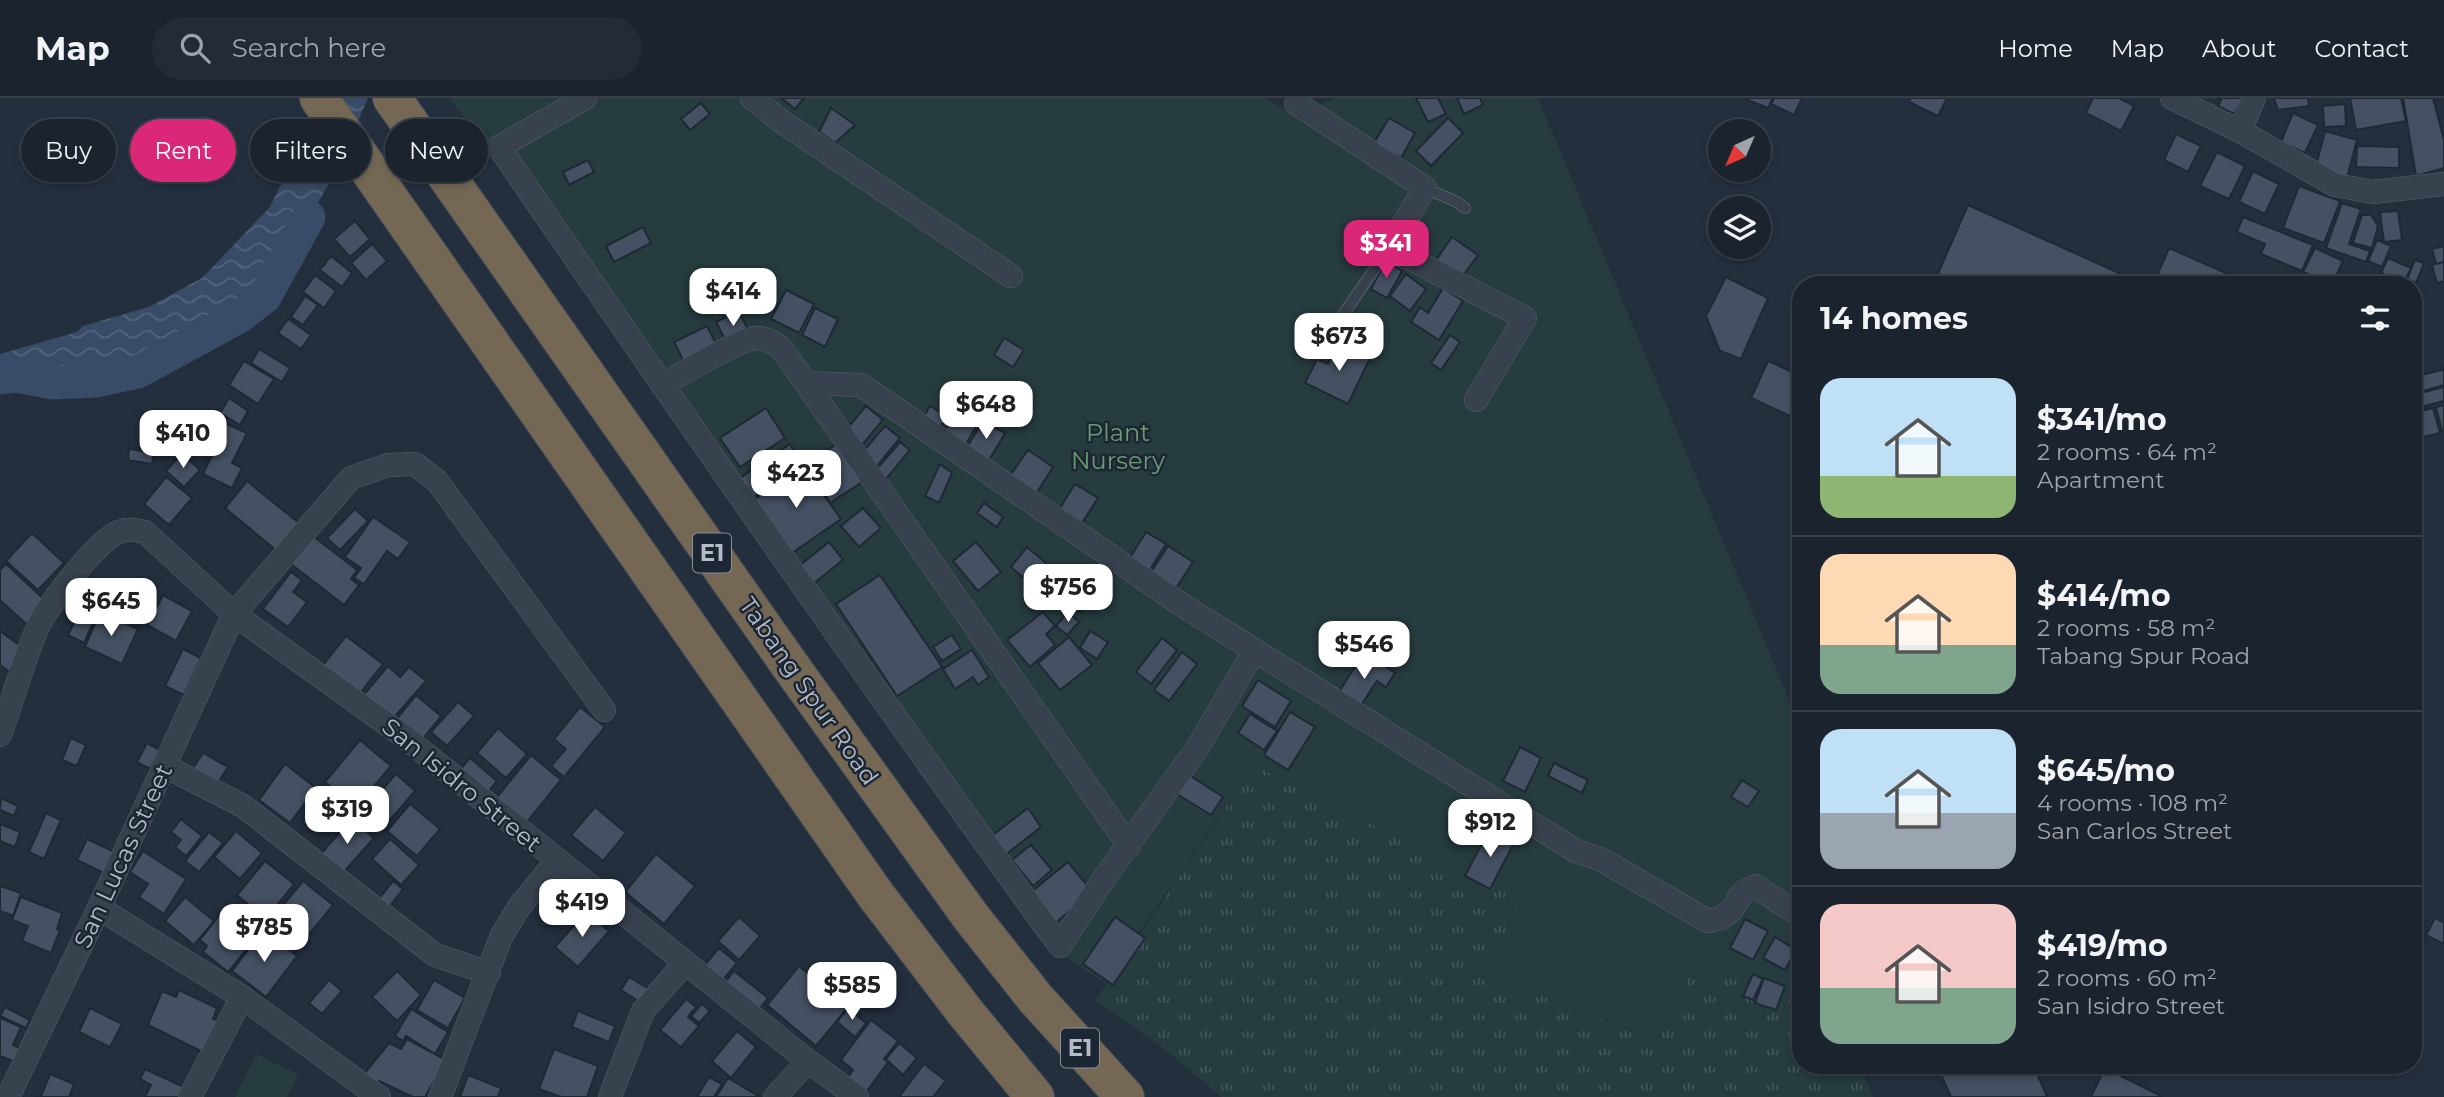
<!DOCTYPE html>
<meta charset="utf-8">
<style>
:root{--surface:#1b232e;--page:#242b36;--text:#f1f3f6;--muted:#a0a4aa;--line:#39404a;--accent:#db2777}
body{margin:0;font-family:Montserrat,sans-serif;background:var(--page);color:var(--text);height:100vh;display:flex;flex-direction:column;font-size:26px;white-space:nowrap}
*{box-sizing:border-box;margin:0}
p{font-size:23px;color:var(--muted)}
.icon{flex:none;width:38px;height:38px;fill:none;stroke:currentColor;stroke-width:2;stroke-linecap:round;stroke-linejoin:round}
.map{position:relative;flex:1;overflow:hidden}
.drawer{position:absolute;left:1792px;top:178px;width:630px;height:798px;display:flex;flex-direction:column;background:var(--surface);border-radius:28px;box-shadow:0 4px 10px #0003,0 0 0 2px var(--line)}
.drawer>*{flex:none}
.banner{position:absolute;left:21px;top:21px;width:665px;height:63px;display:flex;gap:14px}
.needle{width:46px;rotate:224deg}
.fabs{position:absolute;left:1708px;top:21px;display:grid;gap:14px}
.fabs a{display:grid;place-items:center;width:63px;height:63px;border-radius:50%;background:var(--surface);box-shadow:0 4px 10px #0003,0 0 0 2px var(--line);font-size:35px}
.price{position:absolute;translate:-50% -60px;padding:0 16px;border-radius:14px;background:#fff;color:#222;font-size:23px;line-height:46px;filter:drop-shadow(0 2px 4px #0008)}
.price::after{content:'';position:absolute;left:50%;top:42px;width:21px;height:16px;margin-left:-10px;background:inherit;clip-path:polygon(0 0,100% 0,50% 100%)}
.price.selected{background:var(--accent);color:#fff}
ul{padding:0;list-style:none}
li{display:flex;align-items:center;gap:21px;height:175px;padding:0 28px}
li+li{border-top:2px solid var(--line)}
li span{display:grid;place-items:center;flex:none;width:196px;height:140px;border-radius:21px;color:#555}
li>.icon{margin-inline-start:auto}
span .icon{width:84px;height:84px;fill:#fffc;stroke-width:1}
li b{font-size:30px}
h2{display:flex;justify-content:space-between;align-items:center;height:84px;padding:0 28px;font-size:30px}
.chip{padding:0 24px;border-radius:32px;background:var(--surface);box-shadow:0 4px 10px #0003,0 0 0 2px var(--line);font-size:24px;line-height:63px}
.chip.selected{background:var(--accent);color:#fff}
header{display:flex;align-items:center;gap:42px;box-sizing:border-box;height:98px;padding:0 35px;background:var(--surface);border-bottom:2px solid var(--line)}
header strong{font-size:33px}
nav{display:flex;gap:38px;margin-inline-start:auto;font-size:24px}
.search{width:490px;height:63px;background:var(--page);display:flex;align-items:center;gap:18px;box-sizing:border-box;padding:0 24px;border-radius:38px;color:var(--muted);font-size:26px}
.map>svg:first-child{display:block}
.grass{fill:url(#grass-tufts)}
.garden{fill:#263c3f}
.water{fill:url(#water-waves)}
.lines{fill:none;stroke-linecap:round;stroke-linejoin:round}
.river{stroke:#394c67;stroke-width:33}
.building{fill:#455162;stroke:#1f2835;stroke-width:2}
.service-casing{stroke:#565f6c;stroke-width:12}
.minor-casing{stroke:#565f6c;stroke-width:24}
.motorway-casing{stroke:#434c59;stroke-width:40}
.service{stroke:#38414e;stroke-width:10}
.minor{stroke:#38414e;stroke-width:23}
.motorway{stroke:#746855;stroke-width:38}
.labels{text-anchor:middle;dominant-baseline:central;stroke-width:5;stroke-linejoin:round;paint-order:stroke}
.shield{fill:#1d2633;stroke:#878f9c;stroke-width:2}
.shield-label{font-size:23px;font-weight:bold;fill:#b4bcc9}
.park-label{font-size:24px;fill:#6b9a76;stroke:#1d2633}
.street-label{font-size:24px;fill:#b4bcc9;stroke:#1d2633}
</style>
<header>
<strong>Map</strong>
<div class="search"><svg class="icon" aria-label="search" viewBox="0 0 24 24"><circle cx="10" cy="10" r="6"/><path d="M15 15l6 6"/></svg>Search here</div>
<nav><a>Home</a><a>Map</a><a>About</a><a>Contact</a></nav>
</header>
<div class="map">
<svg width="2444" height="999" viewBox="0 0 2444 999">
<defs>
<pattern id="grass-tufts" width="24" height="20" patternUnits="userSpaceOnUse" patternTransform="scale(1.75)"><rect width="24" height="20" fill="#263c3f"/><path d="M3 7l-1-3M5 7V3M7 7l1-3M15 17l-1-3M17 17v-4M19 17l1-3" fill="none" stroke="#435659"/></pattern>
<pattern id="water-waves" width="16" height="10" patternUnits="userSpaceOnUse" patternTransform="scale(1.75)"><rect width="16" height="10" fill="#394c67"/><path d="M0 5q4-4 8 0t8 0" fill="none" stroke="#53647b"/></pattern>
</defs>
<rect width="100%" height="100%" fill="#242f3e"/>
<polygon class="grass" points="1254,667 1522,802 1483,875 1657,943 1694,867 1801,905 1801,968 1860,968 1873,999 1222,999 1158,946 1095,903"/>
<g class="garden">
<polygon points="450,0 1264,0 1294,17 1336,0 1538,0 1801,630 1801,905 1694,867 1657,943 1482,875 1522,802 1254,667 1105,885 1039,841"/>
<polygon points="256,956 298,976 287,999 235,999"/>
</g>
<polygon class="water" points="323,0 368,0 335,75 290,154 246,205 189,247 63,286 0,296 0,256 77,234 83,228 149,209 202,180 270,109"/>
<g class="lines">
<polyline class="river" points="0,280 16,278 53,285 95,283 138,274 239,219 265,199 309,119"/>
</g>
<g class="building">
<polygon points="781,0 804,0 795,11"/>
<polygon points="1416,0 1438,0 1446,16 1428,24"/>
<polygon points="1457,0 1480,0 1483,7 1464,16"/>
<polygon points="1743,0 1773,0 1768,10"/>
<polygon points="1774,0 1802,0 1794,17 1771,6"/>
<polygon points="1911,0 1947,0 1938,18 1909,4"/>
<polygon points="2093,0 2119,0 2134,8 2121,33 2086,15"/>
<polygon points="2218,0 2243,0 2234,16 2218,8 2221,2"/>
<polygon points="2274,0 2308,0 2309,8 2278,12"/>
<polygon points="2350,0 2401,0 2406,23 2356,32"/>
<polygon points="2403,0 2433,0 2444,42 2444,70 2416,78"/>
<polygon points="701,5 710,16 690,32 681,21"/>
<polygon points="2345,6 2346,28 2324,29 2323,8"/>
<polygon points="831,10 855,27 835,45 819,34"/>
<polygon points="2293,15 2318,27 2305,55 2281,44"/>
<polygon points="1389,20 1415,35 1401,60 1374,45"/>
<polygon points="1448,20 1463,35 1431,68 1416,53"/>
<polygon points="2325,33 2357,42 2347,80 2315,72"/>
<polygon points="2176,36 2201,48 2188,74 2164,62"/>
<polygon points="2357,48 2399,49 2399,70 2356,69"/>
<polygon points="2217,54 2245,68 2229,101 2200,88"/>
<polygon points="588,62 594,74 569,87 563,74"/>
<polygon points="2253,73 2279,86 2265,116 2239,104"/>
<polygon points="2299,88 2340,103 2324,145 2283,130"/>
<polygon points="2342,105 2361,111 2349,146 2370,153 2366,164 2326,150"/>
<polygon points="1968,107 2119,175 2114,187 1933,187"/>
<polygon points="2398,113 2402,142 2384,144 2380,114"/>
<polygon points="2362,117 2371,117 2378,128 2372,150 2353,145"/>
<polygon points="2243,119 2313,147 2302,173 2261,156 2265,146 2237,134"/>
<polygon points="355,123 370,141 350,159 334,141"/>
<polygon points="643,129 651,145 614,164 606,148"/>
<polygon points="1452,139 1478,157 1459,183 1434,165"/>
<polygon points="2377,142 2391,148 2382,169 2368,163"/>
<polygon points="372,146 387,163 366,182 351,165"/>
<polygon points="2444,148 2444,164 2436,166 2432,151"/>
<polygon points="2169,150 2253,187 2153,187"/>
<polygon points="2315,150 2343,163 2332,187 2303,174"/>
<polygon points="331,158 352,175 342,189 320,172"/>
<polygon points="2388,160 2411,170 2404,185 2381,175"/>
<polygon points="2415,162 2424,165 2416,185 2407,181"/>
<polygon points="1386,163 1402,173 1387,200 1371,191"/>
<polygon points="2444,164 2444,183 2437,185 2432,167"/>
<polygon points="1406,176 1426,191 1410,213 1390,198"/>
<polygon points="315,177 336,193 324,210 303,194"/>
<polygon points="1726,179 1768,200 1741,261 1720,253 1706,218"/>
<polygon points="1443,190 1463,203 1439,242 1411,224 1420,209 1428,215"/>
<polygon points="786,192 814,206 799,235 771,221"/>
<polygon points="305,198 318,207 303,227 291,219"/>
<polygon points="815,210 838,221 825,249 802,237"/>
<polygon points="738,213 750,235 728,247 716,224"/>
<polygon points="288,221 311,237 301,251 278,235"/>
<polygon points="707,228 719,252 686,268 674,244"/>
<polygon points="1450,237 1460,244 1441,272 1431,265"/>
<polygon points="1004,240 1024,252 1013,269 994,257"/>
<polygon points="1338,244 1370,260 1348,306 1305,285 1317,261 1328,266"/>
<polygon points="259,251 290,270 282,284 251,265"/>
<polygon points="244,263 274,281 258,306 229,287"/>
<polygon points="1768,263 1801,278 1801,323 1751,300"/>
<polygon points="2441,268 2444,268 2444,287 2413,296 2413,279 2442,272"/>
<polygon points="2444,289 2444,303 2413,311 2413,297"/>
<polygon points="229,300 248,313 240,327 220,315"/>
<polygon points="2444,307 2444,332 2442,333 2436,309"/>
<polygon points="866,308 883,322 862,347 845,333"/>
<polygon points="930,308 947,318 940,330 923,320"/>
<polygon points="766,310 785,340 740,369 720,340"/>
<polygon points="2433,310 2440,335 2413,341 2413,315"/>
<polygon points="958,311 979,324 964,349 942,336"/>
<polygon points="983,323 1005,335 988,364 966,351"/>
<polygon points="227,326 247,335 232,365 242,370 232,390 203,376"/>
<polygon points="885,328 900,340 877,368 861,356"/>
<polygon points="900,344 910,352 886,381 876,372"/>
<polygon points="790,346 803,366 750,402 737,382"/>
<polygon points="837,346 862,384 830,405 806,366"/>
<polygon points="129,351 154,355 152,366 128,362"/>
<polygon points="1028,352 1053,369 1036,396 1010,378"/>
<polygon points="182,355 200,372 184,389 166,373"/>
<polygon points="940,366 952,375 939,405 925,398"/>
<polygon points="803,368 841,421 789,457 751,404"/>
<polygon points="166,379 192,400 169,427 144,406"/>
<polygon points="247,383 305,430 283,458 225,410"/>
<polygon points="1075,386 1098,400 1082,425 1060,410"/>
<polygon points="1795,386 1801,390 1801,419 1792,414 1799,400 1790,395"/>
<polygon points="984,405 1003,419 997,429 977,415"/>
<polygon points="863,410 881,430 859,449 841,428"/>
<polygon points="355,411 368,423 340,452 327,440"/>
<polygon points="373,419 410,444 398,461 387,453 364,486 354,480 361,470 345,459"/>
<polygon points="1146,434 1166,446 1146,478 1126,466"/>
<polygon points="32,435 64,465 38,492 6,463"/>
<polygon points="309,435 357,472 351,481 359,487 344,507 287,463"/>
<polygon points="829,444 843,462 813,486 799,468"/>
<polygon points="976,444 1001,474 978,493 953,463"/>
<polygon points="1168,448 1193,464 1173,495 1148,479"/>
<polygon points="1027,449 1046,465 1029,485 1011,469"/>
<polygon points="6,466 47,504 26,526 0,502 0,472"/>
<polygon points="291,474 302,482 293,494 307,504 288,529 263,511"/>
<polygon points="1078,476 1098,492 1081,514 1060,498"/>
<polygon points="880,477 942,569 897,598 836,506"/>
<polygon points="163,497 192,513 176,543 147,527"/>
<polygon points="81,511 96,518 84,545 68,537"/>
<polygon points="100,514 138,531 122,566 85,549"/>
<polygon points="1043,514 1055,528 1046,536 1055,547 1030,569 1007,542"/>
<polygon points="1068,514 1079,524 1067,537 1056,528"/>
<polygon points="0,533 26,552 10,574 0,567"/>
<polygon points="1090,533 1108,544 1097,561 1080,550"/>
<polygon points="952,537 961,551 942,563 933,549"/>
<polygon points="346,538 383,566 357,599 320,571"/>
<polygon points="1069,539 1092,567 1060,592 1038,565"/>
<polygon points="1162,540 1177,552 1151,586 1136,574"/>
<polygon points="183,551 201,560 184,597 165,588"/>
<polygon points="972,552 989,579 978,587 973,579 955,591 943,571"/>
<polygon points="1182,554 1197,566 1169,603 1154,592"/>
<polygon points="1364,555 1395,575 1386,589 1377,583 1358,612 1336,598"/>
<polygon points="388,568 400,579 409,569 426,583 390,624 361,600"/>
<polygon points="1258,582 1291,603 1275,629 1242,608"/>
<polygon points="416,597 441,618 418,647 393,626"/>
<polygon points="458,604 474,618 447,648 431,634"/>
<polygon points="580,609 605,629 564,679 551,668 566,651 554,641"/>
<polygon points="1290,614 1315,629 1288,672 1264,657"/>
<polygon points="1250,616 1277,633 1264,652 1238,635"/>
<polygon points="498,630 527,656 506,680 477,655"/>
<polygon points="71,640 86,647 77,668 62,662"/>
<polygon points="360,642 391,668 356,710 325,684"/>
<polygon points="147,645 160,652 150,671 137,664"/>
<polygon points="1520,649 1541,660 1525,694 1503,683"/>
<polygon points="203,655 228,669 218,685 193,670"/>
<polygon points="531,657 561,682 523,729 493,704"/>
<polygon points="470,660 497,683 484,699 456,676"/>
<polygon points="1554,665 1588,682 1582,695 1548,678"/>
<polygon points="285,666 316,690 290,725 259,702"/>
<polygon points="396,676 415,693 390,722 370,705"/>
<polygon points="1189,677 1223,699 1211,717 1177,696"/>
<polygon points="1742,682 1759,693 1748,709 1731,699"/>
<polygon points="1,700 18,708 14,718 0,712"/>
<polygon points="410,706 440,731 417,758 387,733"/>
<polygon points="595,709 626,735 603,763 571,737"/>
<polygon points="1028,710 1041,729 1004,758 990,739"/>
<polygon points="46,715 61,722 44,761 29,754"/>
<polygon points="352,720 374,740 342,776 320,757"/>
<polygon points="181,721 202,738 186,758 175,749 181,742 171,734"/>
<polygon points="0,726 20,734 15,749 0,743"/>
<polygon points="1490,730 1515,743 1490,791 1465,778"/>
<polygon points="236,733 262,755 240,781 214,759"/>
<polygon points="209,734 223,745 199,774 185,763"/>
<polygon points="87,741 117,755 106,776 77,762"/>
<polygon points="390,741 419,767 401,787 372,761"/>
<polygon points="1031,747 1052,772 1033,788 1012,762"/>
<polygon points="143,753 186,781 164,816 139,799 148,786 130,774"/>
<polygon points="656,756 695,788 664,826 625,794"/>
<polygon points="265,763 294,786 266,821 237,797"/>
<polygon points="1068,764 1093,794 1055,825 1030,795"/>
<polygon points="303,783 333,807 296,853 266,828"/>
<polygon points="393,783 403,791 386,813 376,804"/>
<polygon points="0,788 21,795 13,818 0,813"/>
<polygon points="21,799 62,815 57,831 60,832 51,855 22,843 28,828 12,822"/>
<polygon points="185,799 214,823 194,847 165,823"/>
<polygon points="227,807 245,821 249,817 264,829 228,874 203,854 207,848 200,842"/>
<polygon points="586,814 609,833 578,869 555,849"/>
<polygon points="739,819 760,838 739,862 718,843"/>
<polygon points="1115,819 1145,840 1113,887 1083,866"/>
<polygon points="2435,820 2444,825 2444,846 2426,837"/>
<polygon points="1745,821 1768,833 1753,862 1730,850"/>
<polygon points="263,832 297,858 266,899 232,873"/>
<polygon points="1775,839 1796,852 1785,872 1763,860"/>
<polygon points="719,850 737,865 721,884 703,869"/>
<polygon points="799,868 848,909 816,948 767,907"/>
<polygon points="397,873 421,897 397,923 372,899"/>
<polygon points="734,873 768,900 757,914 723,887"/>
<polygon points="1753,876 1763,881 1753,902 1743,898"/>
<polygon points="629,879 649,891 641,905 621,892"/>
<polygon points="1764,880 1785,888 1776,912 1755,905"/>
<polygon points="329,882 342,893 322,916 309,905"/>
<polygon points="434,882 465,900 448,930 417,912"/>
<polygon points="179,892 217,910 213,921 219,923 207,956 148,927 162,893 176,899"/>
<polygon points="686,901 696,909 688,919 699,928 681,949 660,932"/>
<polygon points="702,906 710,913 699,925 691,918"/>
<polygon points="5,909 30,922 26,930 0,918"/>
<polygon points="90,910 122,926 110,949 79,934"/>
<polygon points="848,910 866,925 855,939 837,924"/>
<polygon points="411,911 448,934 435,956 406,938 403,943 395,938"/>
<polygon points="578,913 615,928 609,944 572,929"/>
<polygon points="0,920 21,929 13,947 24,952 18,965 0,958"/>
<polygon points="871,922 898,943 884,961 888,964 867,993 848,979 853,972 841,962"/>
<polygon points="737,933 756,949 731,980 712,963"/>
<polygon points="407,941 446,962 425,999 413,999 379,983 370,993 360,981 389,945 401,951"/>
<polygon points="899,945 917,960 903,977 886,961"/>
<polygon points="554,951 598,968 587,999 561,999 539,991"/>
<polygon points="924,966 946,983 933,999 899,999"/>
<polygon points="1937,968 2034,968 2047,999 1951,999"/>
<polygon points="2105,970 2163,999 2091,999"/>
<polygon points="145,971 184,989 179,999 145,999 151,987 140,981"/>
<polygon points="50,976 74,986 69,999 35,999 36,996 41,998"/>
<polygon points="468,977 501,990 498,999 460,999"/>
<polygon points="709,979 722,986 714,999 697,999"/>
<polygon points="728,980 760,999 716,999"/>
</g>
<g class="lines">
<defs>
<g id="service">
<polyline points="1425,90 1457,104 1465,110"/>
<polyline points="1331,234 1387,153"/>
</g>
<g id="minor">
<path d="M585 0 499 49C683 318 868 585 1060 848L1105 779 1198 649 1254 553"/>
<polyline points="752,0 781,23 1011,178"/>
<polyline points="2172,0 2240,33 2335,87 2373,94 2444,86"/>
<polyline points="1296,5 1425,90 1387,153 1411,161 1525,220 1476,302"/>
<polyline points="2240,33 2254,0"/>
<polyline points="806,285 861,287 1182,507 1576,753 1602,762 1708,823 1721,820 1732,812 1742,795 1755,788 1801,818"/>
<path d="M662 287C681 276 739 241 757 240 767 240 774 245 782 251L1129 748"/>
<path d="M0 637C13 601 23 563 38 529 47 508 99 440 119 434 128 430 136 432 145 434L234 516 402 637 808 963 857 999"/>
<polyline points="165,668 243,708 435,857 489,875"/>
<polyline points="99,810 242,899 379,999"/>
<polyline points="8,999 99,810 234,516 351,380 388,367 415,366 437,383 604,612"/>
<polyline points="190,999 242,899"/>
<polyline points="440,999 501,839 519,809 557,763"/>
<polyline points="610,999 643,913 685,865"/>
<polyline points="775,999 808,963"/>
</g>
<g id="motorway">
<polyline points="319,0 875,796 965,914 1035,999"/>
<polyline points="392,0 789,566 971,819 1036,901 1125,999"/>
</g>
</defs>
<use href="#service" class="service-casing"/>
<use href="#minor" class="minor-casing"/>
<use href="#motorway" class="motorway-casing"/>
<use href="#service" class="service"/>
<use href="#minor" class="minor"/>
<use href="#motorway" class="motorway"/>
</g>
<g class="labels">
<g class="shield">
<rect x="693" y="435.5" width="38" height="39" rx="5"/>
<rect x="1061" y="930.5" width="38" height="39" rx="5"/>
</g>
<g class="shield-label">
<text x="712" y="455">E1</text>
<text x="1080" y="950">E1</text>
</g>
<g class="park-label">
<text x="1118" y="334">Plant<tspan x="1118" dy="28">Nursery</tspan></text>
</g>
<g class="street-label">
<text transform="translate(809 593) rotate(55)">Tabang Spur Road</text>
<text transform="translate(462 687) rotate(39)">San Isidro Street</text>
<text transform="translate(123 758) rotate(-65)">San Lucas Street</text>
</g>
</g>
</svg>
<div class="fabs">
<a><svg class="needle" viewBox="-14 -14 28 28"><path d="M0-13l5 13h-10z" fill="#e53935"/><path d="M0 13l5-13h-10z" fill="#a0a4aa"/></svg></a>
<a><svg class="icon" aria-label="layers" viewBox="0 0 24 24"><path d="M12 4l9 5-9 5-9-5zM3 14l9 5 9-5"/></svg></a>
</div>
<b class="price selected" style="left:1386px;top:182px">$341</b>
<b class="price" style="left:733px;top:230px">$414</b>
<b class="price" style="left:1339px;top:275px">$673</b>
<b class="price" style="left:986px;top:343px">$648</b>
<b class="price" style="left:183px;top:372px">$410</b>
<b class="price" style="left:796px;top:412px">$423</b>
<b class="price" style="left:1068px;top:526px">$756</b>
<b class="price" style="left:111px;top:540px">$645</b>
<b class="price" style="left:1364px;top:583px">$546</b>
<b class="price" style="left:347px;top:748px">$319</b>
<b class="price" style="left:1490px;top:761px">$912</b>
<b class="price" style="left:582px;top:841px">$419</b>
<b class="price" style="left:264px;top:866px">$785</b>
<b class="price" style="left:852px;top:924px">$585</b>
<div class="banner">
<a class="chip">Buy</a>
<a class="chip selected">Rent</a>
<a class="chip">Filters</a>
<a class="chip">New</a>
</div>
<section class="drawer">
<h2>14 homes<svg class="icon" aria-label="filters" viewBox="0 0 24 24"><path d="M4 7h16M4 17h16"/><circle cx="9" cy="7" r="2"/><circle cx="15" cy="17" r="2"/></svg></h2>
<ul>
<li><span style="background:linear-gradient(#bfe0f5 70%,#8fb573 0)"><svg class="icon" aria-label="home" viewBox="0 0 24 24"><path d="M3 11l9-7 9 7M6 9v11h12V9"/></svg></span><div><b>$341/mo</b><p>2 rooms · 64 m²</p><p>Apartment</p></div></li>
<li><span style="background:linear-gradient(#ffd9b3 65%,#7fa58c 0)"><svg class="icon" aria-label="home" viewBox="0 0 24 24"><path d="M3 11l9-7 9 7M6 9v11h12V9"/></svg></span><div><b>$414/mo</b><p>2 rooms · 58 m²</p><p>Tabang Spur Road</p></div></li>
<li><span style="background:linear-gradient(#bfe0f5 60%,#9aa5b1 0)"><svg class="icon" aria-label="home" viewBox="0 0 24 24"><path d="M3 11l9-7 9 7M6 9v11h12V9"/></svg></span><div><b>$645/mo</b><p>4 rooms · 108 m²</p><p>San Carlos Street</p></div></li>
<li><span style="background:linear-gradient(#f6c9c9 60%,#7fa58c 0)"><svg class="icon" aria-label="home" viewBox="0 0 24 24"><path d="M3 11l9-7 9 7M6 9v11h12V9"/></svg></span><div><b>$419/mo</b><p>2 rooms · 60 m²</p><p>San Isidro Street</p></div></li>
</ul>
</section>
</div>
